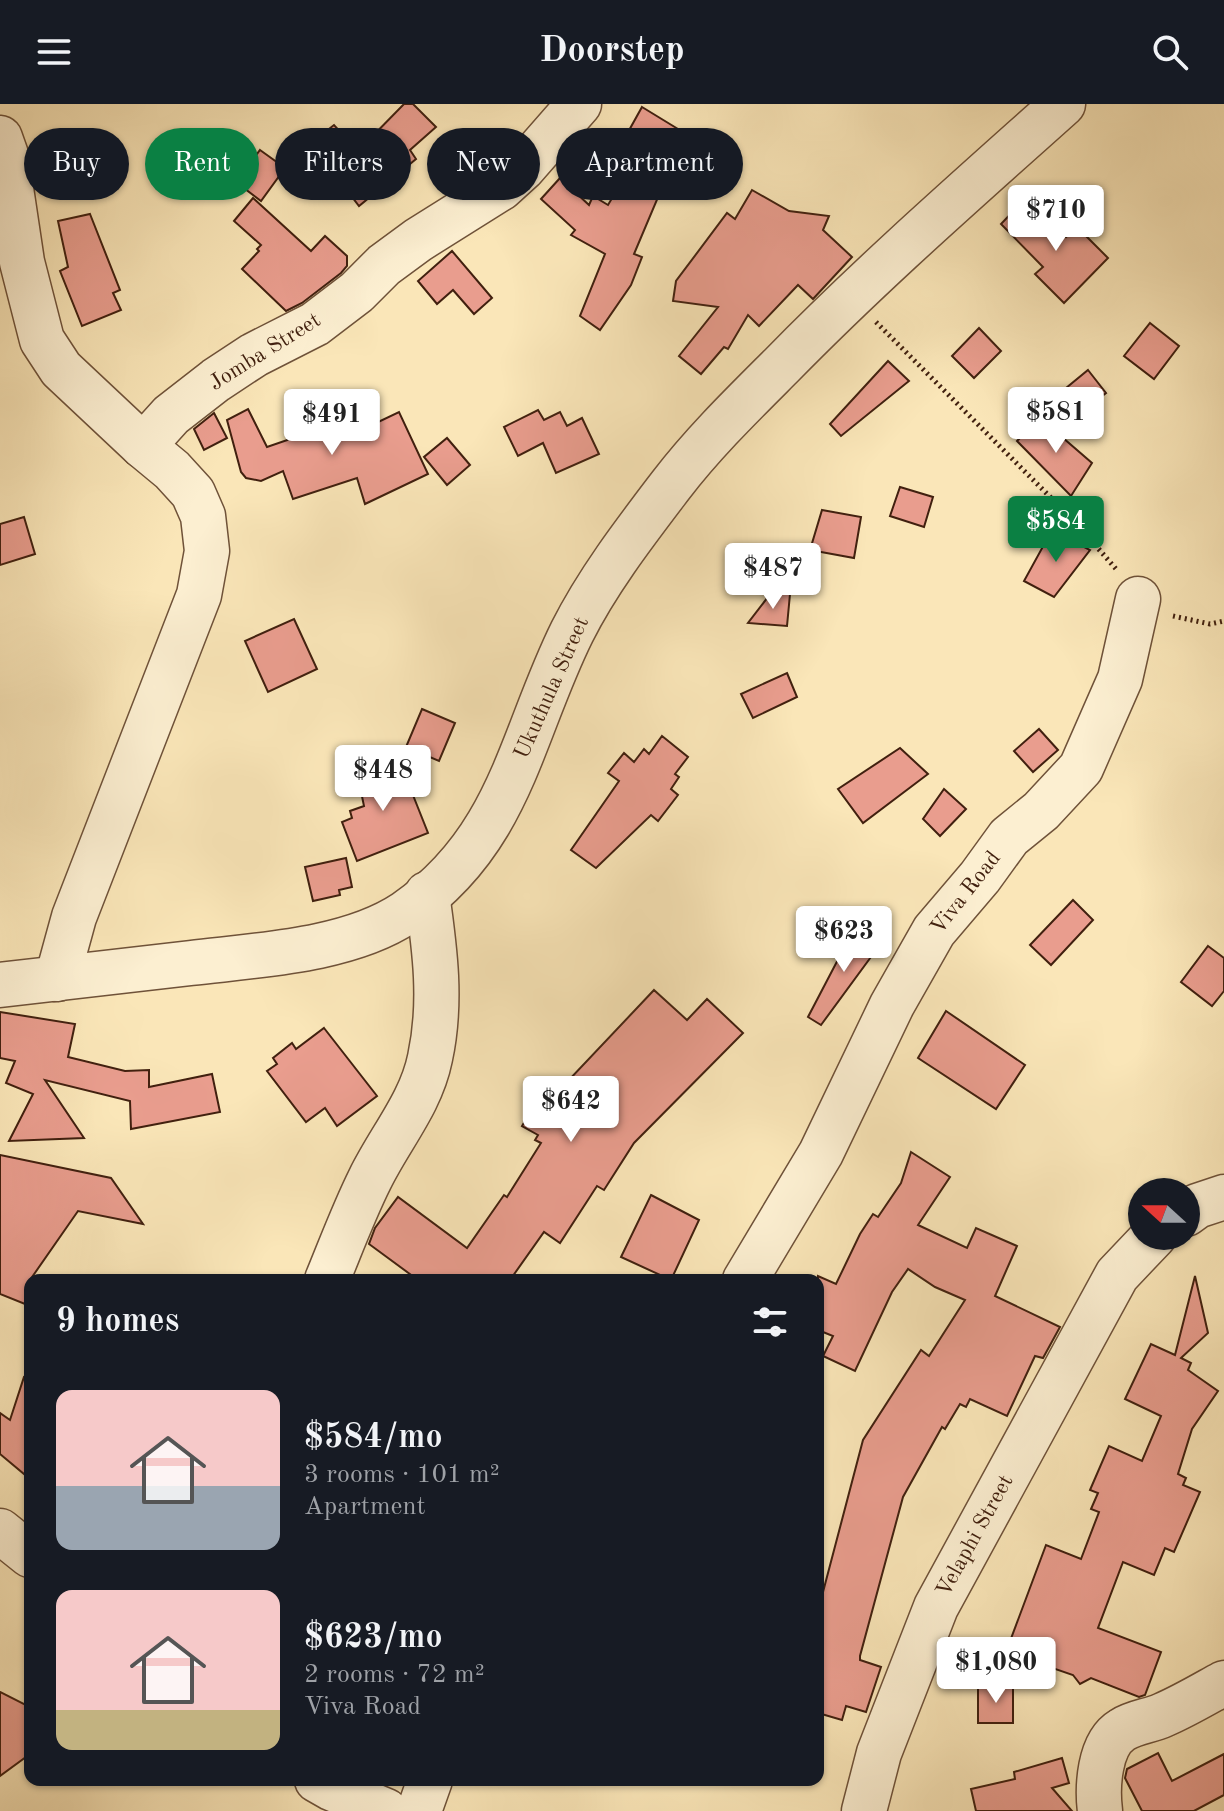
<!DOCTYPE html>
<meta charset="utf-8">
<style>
:root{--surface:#171b24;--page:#242831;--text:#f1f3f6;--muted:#9ea1a6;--accent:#0b8043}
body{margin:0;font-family:"Old Standard TT",serif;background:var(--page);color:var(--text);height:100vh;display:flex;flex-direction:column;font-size:30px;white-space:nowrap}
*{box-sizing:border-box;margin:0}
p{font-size:26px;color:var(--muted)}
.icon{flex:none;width:44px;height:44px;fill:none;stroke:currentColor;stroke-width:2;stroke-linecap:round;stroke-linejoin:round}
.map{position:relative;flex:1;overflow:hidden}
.details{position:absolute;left:24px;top:1170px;width:800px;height:512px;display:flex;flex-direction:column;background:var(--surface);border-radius:16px;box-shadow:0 2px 6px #0004}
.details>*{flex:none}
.hud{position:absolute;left:24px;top:24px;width:800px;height:72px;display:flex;gap:16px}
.needle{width:52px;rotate:291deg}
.buttons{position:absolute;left:1128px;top:1074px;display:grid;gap:16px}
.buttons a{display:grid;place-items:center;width:72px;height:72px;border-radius:50%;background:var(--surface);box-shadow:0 2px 6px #0004;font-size:40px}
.price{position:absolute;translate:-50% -68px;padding:0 18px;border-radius:8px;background:#fff;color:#222;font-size:26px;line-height:52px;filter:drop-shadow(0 2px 4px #0008)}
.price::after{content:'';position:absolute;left:50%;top:48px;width:24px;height:18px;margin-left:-12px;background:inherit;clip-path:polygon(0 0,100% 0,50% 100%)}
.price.current{background:var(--accent);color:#fff}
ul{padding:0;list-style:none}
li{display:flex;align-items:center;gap:24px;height:200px;padding:0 32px}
li span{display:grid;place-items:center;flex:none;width:224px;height:160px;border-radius:16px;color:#555}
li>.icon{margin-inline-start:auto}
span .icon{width:96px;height:96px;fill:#fffc;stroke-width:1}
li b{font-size:34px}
h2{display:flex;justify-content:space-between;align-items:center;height:96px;padding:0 32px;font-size:34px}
.chip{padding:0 28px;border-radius:36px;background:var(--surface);box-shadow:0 2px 6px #0004;font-size:28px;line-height:72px}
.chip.current{background:var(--accent);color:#fff}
header{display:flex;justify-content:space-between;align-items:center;height:104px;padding:0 32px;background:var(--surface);font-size:36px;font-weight:600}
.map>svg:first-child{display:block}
.building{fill:#e99d8e;stroke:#41200f;stroke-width:2}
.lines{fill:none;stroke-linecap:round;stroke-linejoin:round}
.minor-casing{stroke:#6f5239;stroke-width:47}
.path{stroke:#41200f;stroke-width:5;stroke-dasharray:2 4;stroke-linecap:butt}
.minor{stroke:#fcefd1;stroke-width:44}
.labels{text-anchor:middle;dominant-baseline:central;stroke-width:8;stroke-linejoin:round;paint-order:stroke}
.street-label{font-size:22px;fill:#41200f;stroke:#fcefd1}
</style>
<header><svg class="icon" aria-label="menu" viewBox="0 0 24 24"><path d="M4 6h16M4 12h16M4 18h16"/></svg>Doorstep<svg class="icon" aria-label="search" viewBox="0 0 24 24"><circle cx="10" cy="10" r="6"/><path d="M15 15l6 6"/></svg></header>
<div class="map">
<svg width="1224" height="1707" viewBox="0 0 1224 1707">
<rect width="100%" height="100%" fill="#fae6b8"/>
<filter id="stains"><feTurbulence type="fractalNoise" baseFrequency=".0025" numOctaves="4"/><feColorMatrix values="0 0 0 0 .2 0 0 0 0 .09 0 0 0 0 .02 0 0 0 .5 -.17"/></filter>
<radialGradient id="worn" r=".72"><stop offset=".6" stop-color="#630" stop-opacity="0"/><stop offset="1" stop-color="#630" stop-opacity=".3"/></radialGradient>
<g class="building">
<polygon points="404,0 413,0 436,23 410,46 416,55 359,102 311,39 334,21 358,47"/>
<polygon points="642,3 678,25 654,64 667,72 634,150 642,153 631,181 600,226 580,212 605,150 571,131 575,126 541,95 560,74 589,101 593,92 608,101 633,59 617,48"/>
<polygon points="102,42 109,86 77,92 70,47"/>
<polygon points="260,46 285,64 261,97 236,78"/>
<polygon points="752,86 789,107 829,112 823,126 852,153 813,195 798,181 759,222 748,211 728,245 724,243 701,270 679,252 718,203 673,197 676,177 727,109 735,115"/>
<polygon points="253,94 311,147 325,132 347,152 347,162 341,169 302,199 286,207 242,165 259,147 257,145 261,141 234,117"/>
<polygon points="1021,99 1055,133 1060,127 1066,133 1077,123 1108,154 1064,199 1035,170 1043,163 1001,120"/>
<polygon points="90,110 120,186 113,189 121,206 82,222 60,167 68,163 58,117"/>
<polygon points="452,147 492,194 474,210 453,186 437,200 418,177"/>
<polygon points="1150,219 1179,242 1154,275 1124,252"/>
<polygon points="979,224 1001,247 974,274 952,252"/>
<polygon points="888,257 909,277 841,332 830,320"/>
<polygon points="1088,266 1106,289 1057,327 1038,307"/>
<polygon points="248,305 267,343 325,323 328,331 351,323 353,330 399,308 428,370 365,400 357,374 293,395 283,367 261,377 246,374 241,368 227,316"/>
<polygon points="538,306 544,316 560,308 567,322 582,314 599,350 556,369 543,339 518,352 504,323"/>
<polygon points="214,309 227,334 204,346 194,325"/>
<polygon points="1040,314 1092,359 1071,392 1017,337"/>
<polygon points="447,334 470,361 447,381 424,353"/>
<polygon points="900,383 933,393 924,423 890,412"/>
<polygon points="822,406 861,413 854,454 810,446"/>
<polygon points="24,413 35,450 0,461 0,420"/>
<polygon points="1052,426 1090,446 1054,493 1024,477"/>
<polygon points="771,489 790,490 787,522 748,519"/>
<polygon points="294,515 317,565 268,588 245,537"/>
<polygon points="787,569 797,593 753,614 741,590"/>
<polygon points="422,605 455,619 439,657 406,643"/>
<polygon points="1039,625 1058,646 1033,668 1014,647"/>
<polygon points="662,632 688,653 675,670 679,673 671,685 678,691 658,717 651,711 596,764 571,746 619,677 608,669 624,649 634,658 644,645 649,650"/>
<polygon points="900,644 928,670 863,719 838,685"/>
<polygon points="369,659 403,666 428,729 357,757 342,718 352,714 350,707 364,702 358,673"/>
<polygon points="944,685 966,705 940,732 923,715"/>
<polygon points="346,754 352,783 339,786 340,791 313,797 305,763"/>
<polygon points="1073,796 1093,816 1051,861 1030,841"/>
<polygon points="855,823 879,842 821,921 808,913"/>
<polygon points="1208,842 1224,854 1224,887 1212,902 1181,878"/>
<polygon points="654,886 687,916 707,895 743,929 634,1039 604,1086 597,1082 560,1139 544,1128 510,1176 418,1176 369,1140 375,1124 398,1093 467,1144 504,1091 507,1093 541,1039 535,1036 538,1031 522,1022 541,989 551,995"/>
<polygon points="946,907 1025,961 996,1005 918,954"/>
<polygon points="0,908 75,920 68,953 125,967 149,966 149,983 212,970 220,1008 131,1025 130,997 45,976 84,1034 9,1037 33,990 6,979 15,957 0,954"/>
<polygon points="324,924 377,992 337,1022 325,1004 306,1018 267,967 277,960 273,954 292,939 296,945"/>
<polygon points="911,1048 950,1073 918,1121 967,1144 976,1124 1017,1142 995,1192 1060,1223 1043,1254 1035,1252 1007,1312 970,1295 966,1303 960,1300 945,1325 942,1323 903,1393 860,1552 860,1556 881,1563 866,1608 846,1602 842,1616 818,1609 818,1507 863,1336 921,1246 929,1252 965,1196 935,1183 908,1165 892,1188 855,1267 823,1252 833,1232 818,1226 818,1172 836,1180 860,1130 873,1110 878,1113 901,1079"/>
<polygon points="0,1051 111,1074 143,1120 78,1107 30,1176 30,1202 0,1190"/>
<polygon points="651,1091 699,1116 671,1176 621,1153"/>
<polygon points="1195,1172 1208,1229 1181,1254 1191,1259 1188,1266 1218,1287 1192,1325 1178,1370 1186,1374 1183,1381 1200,1388 1174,1448 1165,1444 1154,1471 1123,1458 1098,1524 1161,1548 1145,1591 1139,1593 1091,1574 1080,1580 1073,1571 1006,1548 1046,1441 1081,1455 1099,1408 1091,1405 1098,1389 1090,1386 1109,1342 1142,1357 1161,1312 1125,1295 1151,1240 1175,1251"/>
<polygon points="24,1273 30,1274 30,1375 0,1350 0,1309 10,1316"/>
<polygon points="1013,1583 1013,1619 978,1619 978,1584"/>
<polygon points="0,1588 30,1603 30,1650 0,1672"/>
<polygon points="1158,1649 1172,1677 1224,1650 1224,1691 1194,1707 1142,1707 1125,1674 1127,1665"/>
<polygon points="1062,1654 1069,1679 1052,1684 1072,1707 976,1707 971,1685 1015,1675 1014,1668"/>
</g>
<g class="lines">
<defs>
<g id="minor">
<polyline points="0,34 6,51 22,158 42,236 61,265 143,342 172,366 193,389 203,412 207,447 199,491 74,813 57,875"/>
<polyline points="143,342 171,311 216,276 254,251 315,220 357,188 384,161 418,136 501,84 523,64 579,0"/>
<path d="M0 881C64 874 127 866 191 859 257 851 348 847 405 809 511 736 520 633 572 528 598 476 636 427 671 381 704 338 743 300 781 262 871 170 967 86 1063 0"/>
<polyline points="1186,1110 1197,1102 1224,1093"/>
<path d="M327 1176C341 1142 354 1107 370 1075 390 1034 421 999 430 954 442 899 435 846 427 790"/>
<polyline points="745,1176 821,1049 892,901 934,827 980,773 1009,733 1041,707 1081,664 1120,575 1138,495"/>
<polyline points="0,1427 30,1451"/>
<polyline points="317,1676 331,1684 386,1707"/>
<polyline points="419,1707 430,1676"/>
<polyline points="864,1707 879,1649 936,1503 1117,1171 1154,1132"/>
<path d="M1100 1707C1097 1683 1099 1640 1122 1626 1134 1618 1150 1617 1163 1611 1184 1602 1204 1590 1224 1579"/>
</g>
</defs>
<use href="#minor" class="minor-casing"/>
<g class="path">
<polyline points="876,218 1075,418 1117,466"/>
<polyline points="1173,512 1210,520 1224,517"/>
</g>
<use href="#minor" class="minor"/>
</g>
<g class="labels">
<g class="street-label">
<text transform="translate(265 248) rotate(-32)">Jomba Street</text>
<text transform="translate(552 584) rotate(-66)">Ukuthula Street</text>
<text transform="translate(966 789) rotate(-52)">Viva Road</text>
<text transform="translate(975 1432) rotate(-61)">Velaphi Street</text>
</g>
</g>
<rect width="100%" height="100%" filter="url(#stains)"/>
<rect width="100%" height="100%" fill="url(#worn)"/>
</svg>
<div class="buttons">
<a><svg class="needle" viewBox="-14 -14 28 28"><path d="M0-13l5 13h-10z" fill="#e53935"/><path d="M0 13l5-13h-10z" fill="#9ea1a6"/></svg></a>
</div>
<b class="price" style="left:1056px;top:149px">$710</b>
<b class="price" style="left:1056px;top:351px">$581</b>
<b class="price" style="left:332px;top:353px">$491</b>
<b class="price current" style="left:1056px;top:460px">$584</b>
<b class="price" style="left:773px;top:507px">$487</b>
<b class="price" style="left:383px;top:709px">$448</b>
<b class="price" style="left:844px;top:870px">$623</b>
<b class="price" style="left:571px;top:1040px">$642</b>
<b class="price" style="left:996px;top:1601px">$1,080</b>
<div class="hud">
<a class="chip">Buy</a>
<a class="chip current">Rent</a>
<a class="chip">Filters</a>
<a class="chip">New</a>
<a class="chip">Apartment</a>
</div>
<section class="details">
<h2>9 homes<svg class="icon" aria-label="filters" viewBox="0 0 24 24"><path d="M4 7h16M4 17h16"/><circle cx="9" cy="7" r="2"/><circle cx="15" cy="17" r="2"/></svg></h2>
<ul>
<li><span style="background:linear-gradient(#f6c9c9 60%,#9aa5b1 0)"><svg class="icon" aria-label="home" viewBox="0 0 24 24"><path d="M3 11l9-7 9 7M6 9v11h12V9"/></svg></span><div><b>$584/mo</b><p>3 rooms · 101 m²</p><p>Apartment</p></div></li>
<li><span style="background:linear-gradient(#f6c9c9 75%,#c2b280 0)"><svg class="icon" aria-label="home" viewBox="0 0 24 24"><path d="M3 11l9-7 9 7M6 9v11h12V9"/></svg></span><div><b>$623/mo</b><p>2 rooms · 72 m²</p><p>Viva Road</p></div></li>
</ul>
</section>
</div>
